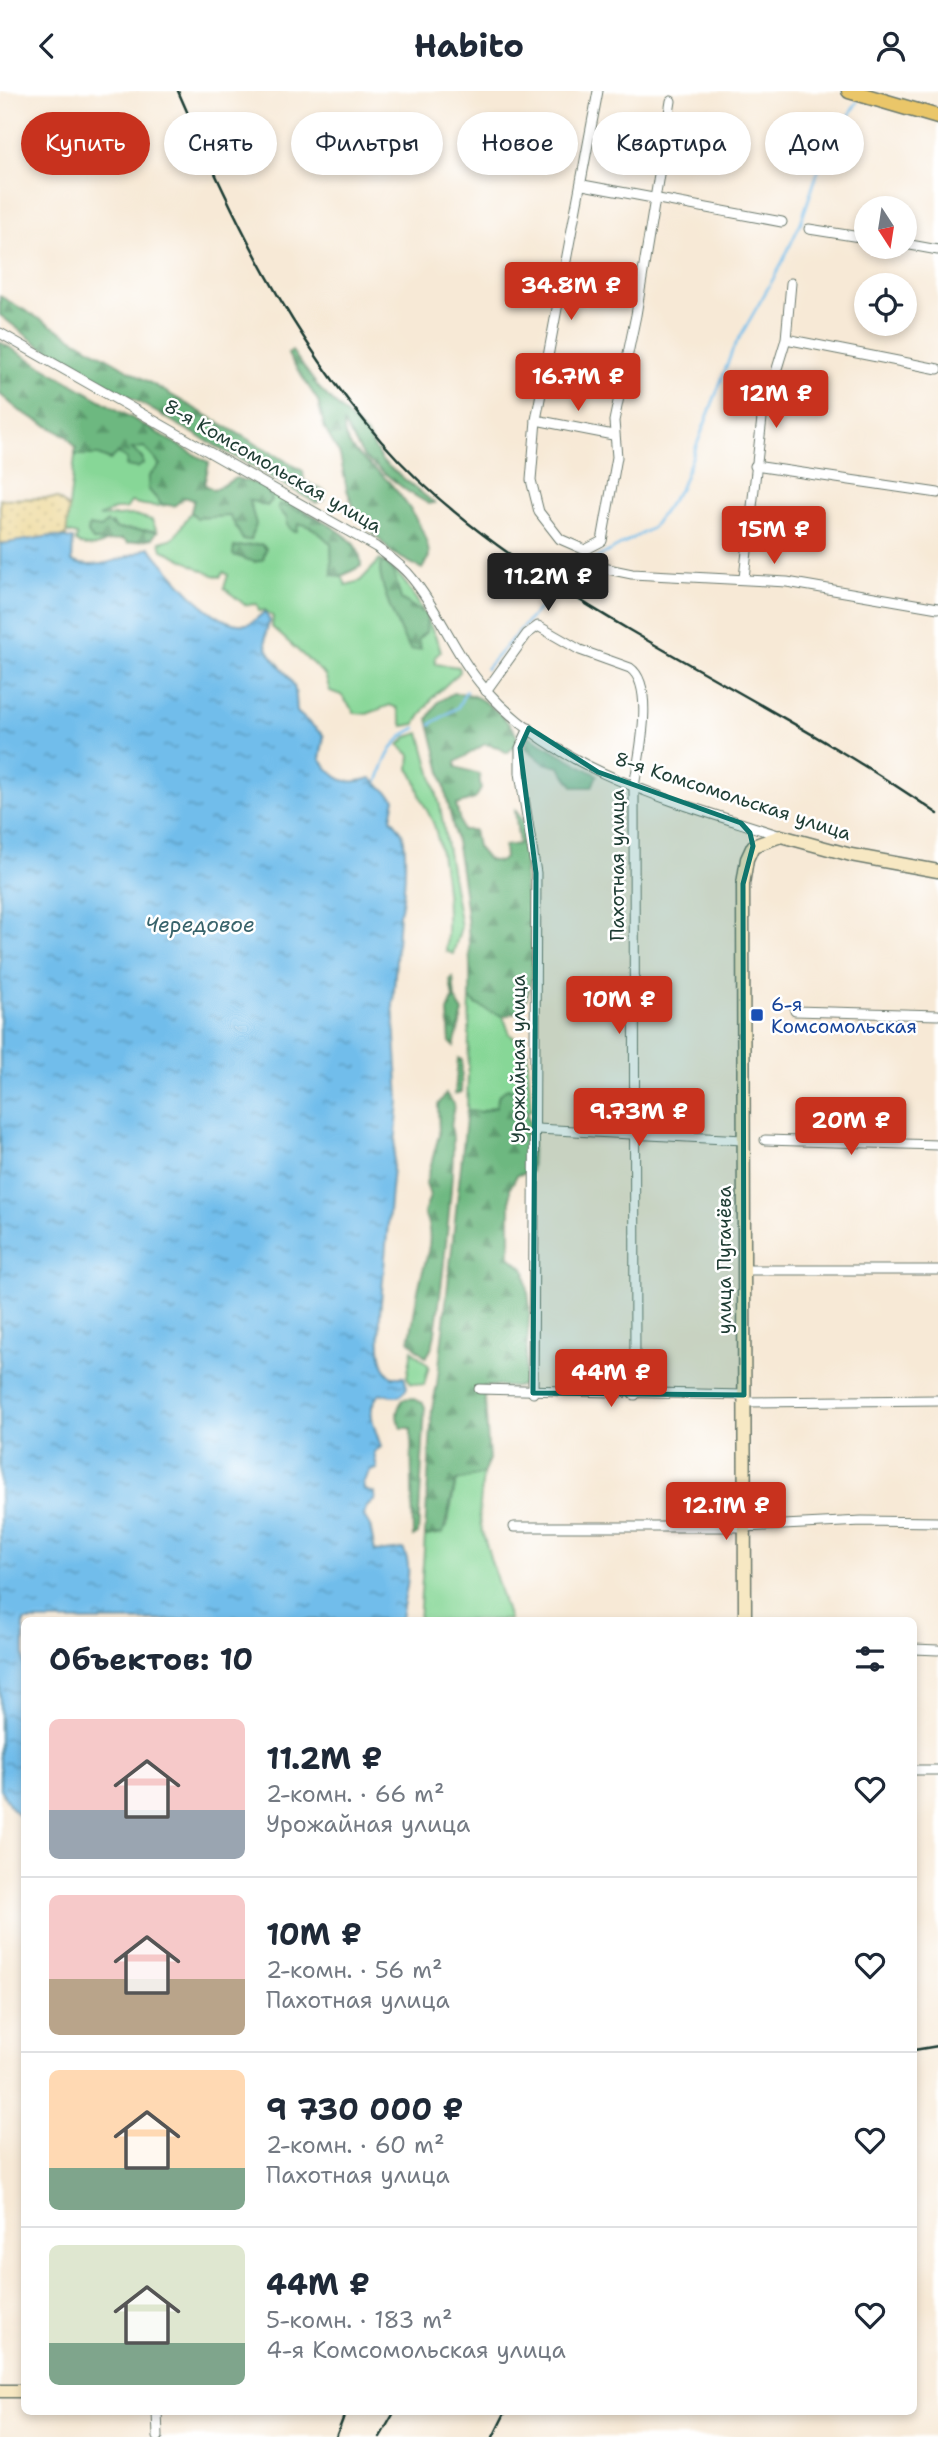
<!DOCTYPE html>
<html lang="ru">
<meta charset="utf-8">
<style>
:root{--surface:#fff;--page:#f6f6f7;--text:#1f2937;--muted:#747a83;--line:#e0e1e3;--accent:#c8321e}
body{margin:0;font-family:"Shantell Sans",sans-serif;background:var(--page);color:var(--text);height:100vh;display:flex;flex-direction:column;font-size:26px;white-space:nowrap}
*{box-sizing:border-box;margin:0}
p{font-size:23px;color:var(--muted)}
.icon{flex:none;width:38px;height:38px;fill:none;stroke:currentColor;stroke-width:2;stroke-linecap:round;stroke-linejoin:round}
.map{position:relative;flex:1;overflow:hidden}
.drawer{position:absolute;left:21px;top:1526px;width:896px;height:798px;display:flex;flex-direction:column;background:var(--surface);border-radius:10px;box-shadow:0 4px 10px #0003}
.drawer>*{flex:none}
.banner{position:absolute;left:21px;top:21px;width:896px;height:63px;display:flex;gap:14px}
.needle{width:46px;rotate:168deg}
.tools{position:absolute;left:854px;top:105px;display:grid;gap:14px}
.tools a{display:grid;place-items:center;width:63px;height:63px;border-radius:50%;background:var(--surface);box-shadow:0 4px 10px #0003;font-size:35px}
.price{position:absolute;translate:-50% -60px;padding:0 16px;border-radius:7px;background:var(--accent);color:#fff;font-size:23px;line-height:46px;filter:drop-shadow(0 2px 4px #0008)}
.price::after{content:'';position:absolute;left:50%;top:42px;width:21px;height:16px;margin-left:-10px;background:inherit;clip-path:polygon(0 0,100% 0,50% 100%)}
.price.current{background:#222;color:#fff}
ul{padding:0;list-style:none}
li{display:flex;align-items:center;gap:21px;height:175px;padding:0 28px}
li+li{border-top:2px solid var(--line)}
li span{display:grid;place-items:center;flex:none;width:196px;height:140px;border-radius:10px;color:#555}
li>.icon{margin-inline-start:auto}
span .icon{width:84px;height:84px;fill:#fffc;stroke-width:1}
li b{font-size:30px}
h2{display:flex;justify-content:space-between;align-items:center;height:84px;padding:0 28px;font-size:30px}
.pill{padding:0 24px;border-radius:32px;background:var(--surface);box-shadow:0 4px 10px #0003;font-size:24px;line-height:63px}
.pill.current{background:var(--accent);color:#fff}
header{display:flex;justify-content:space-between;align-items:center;height:91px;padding:0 28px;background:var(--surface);font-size:32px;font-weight:700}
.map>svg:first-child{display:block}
.grass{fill:#87d797;stroke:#538a66;stroke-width:2}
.forest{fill:url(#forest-firs);stroke:#467a5a;stroke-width:2}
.sand{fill:url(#sand-dots);stroke:#868c69;stroke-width:2}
.water{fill:url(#water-ripples);stroke:#487d90;stroke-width:2}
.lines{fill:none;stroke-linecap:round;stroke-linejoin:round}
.stream{stroke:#71bdeb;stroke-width:2.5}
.minor-casing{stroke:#6b796d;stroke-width:11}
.secondary-casing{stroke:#6b796d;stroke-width:15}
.primary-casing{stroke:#6b796d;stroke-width:17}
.minor{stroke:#fff;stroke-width:9}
.secondary{stroke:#f7e8c3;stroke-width:12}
.primary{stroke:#eac669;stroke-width:14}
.rail{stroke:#1f3d34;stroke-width:2.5}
.marked{fill:#0f766e;fill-opacity:0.2;stroke:#0f766e;stroke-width:5;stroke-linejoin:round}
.transit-dot{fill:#1a4fb4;stroke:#fff;stroke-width:2.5}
.labels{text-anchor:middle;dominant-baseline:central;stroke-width:5;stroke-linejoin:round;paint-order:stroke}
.street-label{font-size:19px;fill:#1f3d34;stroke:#fff}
.transit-label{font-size:19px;fill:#164399;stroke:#fff;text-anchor:start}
.water-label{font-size:21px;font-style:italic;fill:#38636b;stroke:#fff}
</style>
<header><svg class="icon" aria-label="back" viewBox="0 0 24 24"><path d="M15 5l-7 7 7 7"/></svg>Habito<svg class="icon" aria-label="person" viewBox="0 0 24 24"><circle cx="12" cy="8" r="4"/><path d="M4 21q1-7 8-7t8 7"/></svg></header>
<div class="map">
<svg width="938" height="2346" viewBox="0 0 938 2346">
<defs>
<pattern id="forest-firs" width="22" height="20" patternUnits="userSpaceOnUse" patternTransform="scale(1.75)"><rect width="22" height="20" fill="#6db880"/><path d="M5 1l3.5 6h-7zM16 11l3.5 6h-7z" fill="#59976a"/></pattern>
<pattern id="sand-dots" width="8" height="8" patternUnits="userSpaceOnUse" patternTransform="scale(1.75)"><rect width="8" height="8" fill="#eeda9e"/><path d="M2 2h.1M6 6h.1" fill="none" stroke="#ccbc89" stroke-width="1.8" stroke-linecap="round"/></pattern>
<pattern id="water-ripples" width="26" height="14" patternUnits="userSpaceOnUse" patternTransform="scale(1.75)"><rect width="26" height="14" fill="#71bdeb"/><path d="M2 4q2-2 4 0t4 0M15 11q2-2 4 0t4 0" fill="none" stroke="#5c9bbf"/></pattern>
</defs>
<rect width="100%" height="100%" fill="#fff"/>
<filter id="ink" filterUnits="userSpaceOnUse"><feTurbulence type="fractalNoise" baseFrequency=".0143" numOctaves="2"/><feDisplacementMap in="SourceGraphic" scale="14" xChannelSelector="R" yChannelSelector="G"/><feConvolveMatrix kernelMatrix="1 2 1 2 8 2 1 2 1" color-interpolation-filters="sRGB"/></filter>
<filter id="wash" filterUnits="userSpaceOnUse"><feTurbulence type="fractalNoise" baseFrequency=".00686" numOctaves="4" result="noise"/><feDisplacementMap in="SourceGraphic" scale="28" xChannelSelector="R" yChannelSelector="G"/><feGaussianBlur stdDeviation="1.57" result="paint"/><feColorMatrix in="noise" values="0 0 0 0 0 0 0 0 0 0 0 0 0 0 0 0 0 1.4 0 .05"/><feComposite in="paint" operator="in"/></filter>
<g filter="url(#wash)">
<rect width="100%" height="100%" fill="#f7e9d6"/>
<g class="grass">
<path d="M0 251 209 372 204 393 214 399 236 387C260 394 335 433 351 450 358 458 361 464 361 475L342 485 346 494 360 490 380 469C405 479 432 535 441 560L435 566 436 573 459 576 460 581 433 606 415 633 403 635 397 617 390 614 367 623 355 622 341 604 330 600 325 584 272 536 273 526 265 519 259 520 257 513 245 514 224 497 228 484 224 481 220 486C200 482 182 465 162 459L160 451 174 447 191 421 194 409 185 406C170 418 149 416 131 411L126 418H115L99 426 135 424 152 429 157 440 117 438 112 432 94 449 106 451C96 456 85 457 76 451L77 444 66 441 76 357 67 345 20 320 0 303Z"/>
<path d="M420 642 440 715 456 807 461 836 453 863 446 860C449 820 446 776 435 737 432 727 425 717 421 707 417 696 417 687 409 678L410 664 399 654 407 646Z"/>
<polygon points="470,908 477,914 503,925 510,943 527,959 531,1019 526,1021 520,1003 499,1004 496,1015 481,1021 467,1019"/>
<polygon points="412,1259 429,1275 424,1294 411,1292 407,1286"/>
<polygon points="483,1383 479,1424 482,1440 509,1529 419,1530 425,1445 442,1442 447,1435 456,1390"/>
</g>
<g class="forest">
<polygon points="0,205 303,380 304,390 326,401 324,409 316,412 40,255 0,224"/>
<polygon points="0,251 209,372 204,393 214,399 236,387 257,393 267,399 272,409 267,415 249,409 256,433 251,449 243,449 230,425 197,427 191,421 194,409 185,406 174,415 161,413 148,398 149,385 160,374 144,356 132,358 143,368 143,373 137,377 126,375 127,368 118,362 110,369 98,364 75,364 76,357 67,345 20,320 0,303"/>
<path d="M292 260 319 297 367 344 382 370 434 412 429 413 407 400 364 366 344 333C341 359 374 374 389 391 405 409 429 442 429 466L422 478 392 462 358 426 347 399 340 364 325 338 318 310 290 267 288 263Z"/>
<path d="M279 413C305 420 362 443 361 475L341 485 332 484 331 453C321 444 312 433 298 433L297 440H292L287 434V427L278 418Z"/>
<polygon points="107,431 117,438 157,440 153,447 128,452 122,448 106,451 93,449 88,442 89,435 101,437"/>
<polygon points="261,453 266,457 263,469 255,471 233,464 234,456"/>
<path d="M385 471 394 483 401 508 427 524 426 541 418 548 421 558 411 559C402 547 375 487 381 472Z"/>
<path d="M453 602C459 602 466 602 471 604 486 609 519 636 518 652L507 662 498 656 485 653 456 671V676L479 683 481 698 475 708 456 714 462 739H474L477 756 488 769 499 771 505 767 504 755 519 753 515 719C534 739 523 773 525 797 527 827 547 915 508 924 496 926 478 915 470 908 473 812 451 719 428 628L438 611Z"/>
<polygon points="529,645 597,684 592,696 574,696 559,676 544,672 526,657"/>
<polygon points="453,886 455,908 463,921 454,955 450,951 448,920 453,908 450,889"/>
<polygon points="458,967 462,969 461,1001 455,1003"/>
<polygon points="508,997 520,1003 533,1041 531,1081 517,1084 510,1097 510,1166 525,1179 530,1216 524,1293 518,1296 484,1295 489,1369 483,1383 456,1390 443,1442 425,1445 432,1317 437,1294 467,1019 481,1021 496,1016 499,1004"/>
<path d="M446 1003 454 1013 451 1037C459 1049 439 1227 433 1252 432 1258 429 1262 426 1266L409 1250C414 1231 415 1210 420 1191 426 1166 436 1148 424 1122L430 1105 426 1092 439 1044 438 1014Z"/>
<path d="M411 1307 423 1312 425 1316 418 1443 413 1446 411 1337H402C394 1327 397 1318 403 1308Z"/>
</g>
<polygon class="sand" points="57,407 69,417 66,445 0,453 0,408"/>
<path class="water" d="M51 445 73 448 72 470C92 481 130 466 149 456 171 480 212 538 247 533 254 532 259 524 265 521L270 530C255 562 280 568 293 593 297 601 296 612 297 621L324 645 320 668C336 690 346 695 371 687L395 708 391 727C395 732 402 739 403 745 407 759 405 811 399 823L393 914 399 1009 380 1222C380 1240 376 1275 392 1286H404L407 1296C400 1311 392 1303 380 1303 363 1317 376 1338 381 1356L374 1361 377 1378 370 1380 363 1392 364 1399 374 1402 375 1409 366 1415 364 1425 370 1435 375 1461 403 1458C415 1478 403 1507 401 1529L24 1530V1729L12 1718 0 1698V453Z"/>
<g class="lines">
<g class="stream">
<polyline points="565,484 652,437 681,396 733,258 780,176 801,131 821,71 857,11"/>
<polyline points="486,578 550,505"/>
<polyline points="431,633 458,616 466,600"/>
<path d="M378 690C385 668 393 647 416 637"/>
</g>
</g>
</g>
<g filter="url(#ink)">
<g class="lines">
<defs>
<g id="minor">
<polyline points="598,0 536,329 531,389 539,421 560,448 585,459 602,450 617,366 614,330 636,224 671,10"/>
<polyline points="583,94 782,131"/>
<polyline points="809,138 866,147"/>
<polyline points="905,153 938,159"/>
<path d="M0 242 376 456C388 465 402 474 412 487 440 521 455 564 485 598 560 683 677 711 781 745"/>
<polyline points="786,248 938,278"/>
<polyline points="536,329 613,344"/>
<polyline points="755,375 938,402"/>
<polyline points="603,477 632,483 787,491 938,517"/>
<polyline points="744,487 762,327 786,248 791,192"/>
<path d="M486 600 527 543 538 535 580 559 630 577C656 595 638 668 634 696L635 1304"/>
<polyline points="529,637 520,657 520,682 536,782 533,1302"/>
<polyline points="795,920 938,924"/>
<polyline points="537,1038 743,1049"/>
<polyline points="765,1049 938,1054"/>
<polyline points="743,1179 938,1179"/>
<polyline points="479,1298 744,1304"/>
<polyline points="744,1311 938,1309"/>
<polyline points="514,1436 745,1436 862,1430 938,1431"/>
<polyline points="914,1558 938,1559"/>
<polyline points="914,1679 938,1679"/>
<polyline points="157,2320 158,2346"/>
</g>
<g id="secondary">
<polyline points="745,1530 743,793 747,768 753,755 781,745 851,764 938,780"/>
<polyline points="0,2300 24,2300"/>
</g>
<polyline id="primary" points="849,0 938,26"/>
</defs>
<use href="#minor" class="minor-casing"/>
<use href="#secondary" class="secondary-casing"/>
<use href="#primary" class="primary-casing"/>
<use href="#minor" class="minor"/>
<use href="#secondary" class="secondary"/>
<use href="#primary" class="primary"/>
<g class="rail">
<path d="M178 0C234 129 288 242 381 350 450 429 541 487 631 540 734 600 840 655 938 723"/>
<polyline points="914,1959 938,1955"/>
<polyline points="336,2346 346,2320"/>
<polyline points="380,2346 395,2320"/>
<polyline points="493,2346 506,2320"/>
</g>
</g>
</g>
<path class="marked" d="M529 637 598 681 741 732 750 742 753 755 743 793 744 1304 533 1302 536 782 520 657Z"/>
<rect class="transit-dot" x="750" y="917" width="14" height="14" rx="3.5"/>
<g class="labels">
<g class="street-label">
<text transform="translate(273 375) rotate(30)">8-я Комсомольская улица</text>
<text transform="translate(733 705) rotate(18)">8-я Комсомольская улица</text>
<text transform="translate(617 774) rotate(-90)">Пахотная улица</text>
<text transform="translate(518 968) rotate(-90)">Урожайная улица</text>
<text transform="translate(724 1169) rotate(-90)">улица Пугачёва</text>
</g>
<g class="transit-label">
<text x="771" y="913">6-я<tspan x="771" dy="22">Комсомольская</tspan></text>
</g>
<g class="water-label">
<text x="200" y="834">Чередовое</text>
</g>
</g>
</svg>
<div class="tools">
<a><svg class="needle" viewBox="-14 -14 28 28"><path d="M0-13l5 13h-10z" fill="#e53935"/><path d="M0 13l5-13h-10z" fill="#747a83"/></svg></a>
<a><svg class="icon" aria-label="locate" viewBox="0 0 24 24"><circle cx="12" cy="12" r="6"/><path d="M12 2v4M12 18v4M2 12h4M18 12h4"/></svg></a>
</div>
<b class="price" style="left:571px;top:231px">34.8M ₽</b>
<b class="price" style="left:578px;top:322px">16.7M ₽</b>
<b class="price" style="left:776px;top:339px">12M ₽</b>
<b class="price" style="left:774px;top:475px">15M ₽</b>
<b class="price current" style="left:548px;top:522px">11.2M ₽</b>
<b class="price" style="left:619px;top:945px">10M ₽</b>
<b class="price" style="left:639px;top:1057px">9.73M ₽</b>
<b class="price" style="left:851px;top:1066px">20M ₽</b>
<b class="price" style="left:611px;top:1318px">44M ₽</b>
<b class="price" style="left:726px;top:1451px">12.1M ₽</b>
<div class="banner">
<a class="pill current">Купить</a>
<a class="pill">Снять</a>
<a class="pill">Фильтры</a>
<a class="pill">Новое</a>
<a class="pill">Квартира</a>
<a class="pill">Дом</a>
</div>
<section class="drawer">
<h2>Объектов: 10<svg class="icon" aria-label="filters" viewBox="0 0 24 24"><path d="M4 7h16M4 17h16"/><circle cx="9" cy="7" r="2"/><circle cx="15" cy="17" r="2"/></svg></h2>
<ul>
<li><span style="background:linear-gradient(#f6c9c9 65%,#9aa5b1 0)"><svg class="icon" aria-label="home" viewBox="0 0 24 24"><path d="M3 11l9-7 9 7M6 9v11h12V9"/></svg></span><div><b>11.2M ₽</b><p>2-комн. · 66 m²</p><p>Урожайная улица</p></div><svg class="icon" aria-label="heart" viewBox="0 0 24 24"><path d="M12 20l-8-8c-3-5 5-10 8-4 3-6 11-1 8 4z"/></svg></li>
<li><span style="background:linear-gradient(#f6c9c9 60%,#b9a48a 0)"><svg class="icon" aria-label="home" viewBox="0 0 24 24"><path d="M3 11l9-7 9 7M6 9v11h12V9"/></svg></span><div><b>10M ₽</b><p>2-комн. · 56 m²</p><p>Пахотная улица</p></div><svg class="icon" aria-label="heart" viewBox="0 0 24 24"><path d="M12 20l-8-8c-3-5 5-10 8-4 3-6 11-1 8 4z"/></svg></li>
<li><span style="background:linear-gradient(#ffd9b3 70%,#7fa58c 0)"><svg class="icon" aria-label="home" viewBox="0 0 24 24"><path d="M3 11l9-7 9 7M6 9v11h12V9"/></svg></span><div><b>9 730 000 ₽</b><p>2-комн. · 60 m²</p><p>Пахотная улица</p></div><svg class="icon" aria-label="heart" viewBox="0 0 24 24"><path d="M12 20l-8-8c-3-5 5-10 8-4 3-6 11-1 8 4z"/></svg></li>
<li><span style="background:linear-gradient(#dfe7d0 70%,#7fa58c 0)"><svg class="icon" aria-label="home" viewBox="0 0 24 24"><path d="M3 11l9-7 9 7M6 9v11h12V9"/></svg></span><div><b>44M ₽</b><p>5-комн. · 183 m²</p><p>4-я Комсомольская улица</p></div><svg class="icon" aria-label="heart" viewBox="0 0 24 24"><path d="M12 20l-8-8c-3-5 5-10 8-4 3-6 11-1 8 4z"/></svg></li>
</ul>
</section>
</div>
